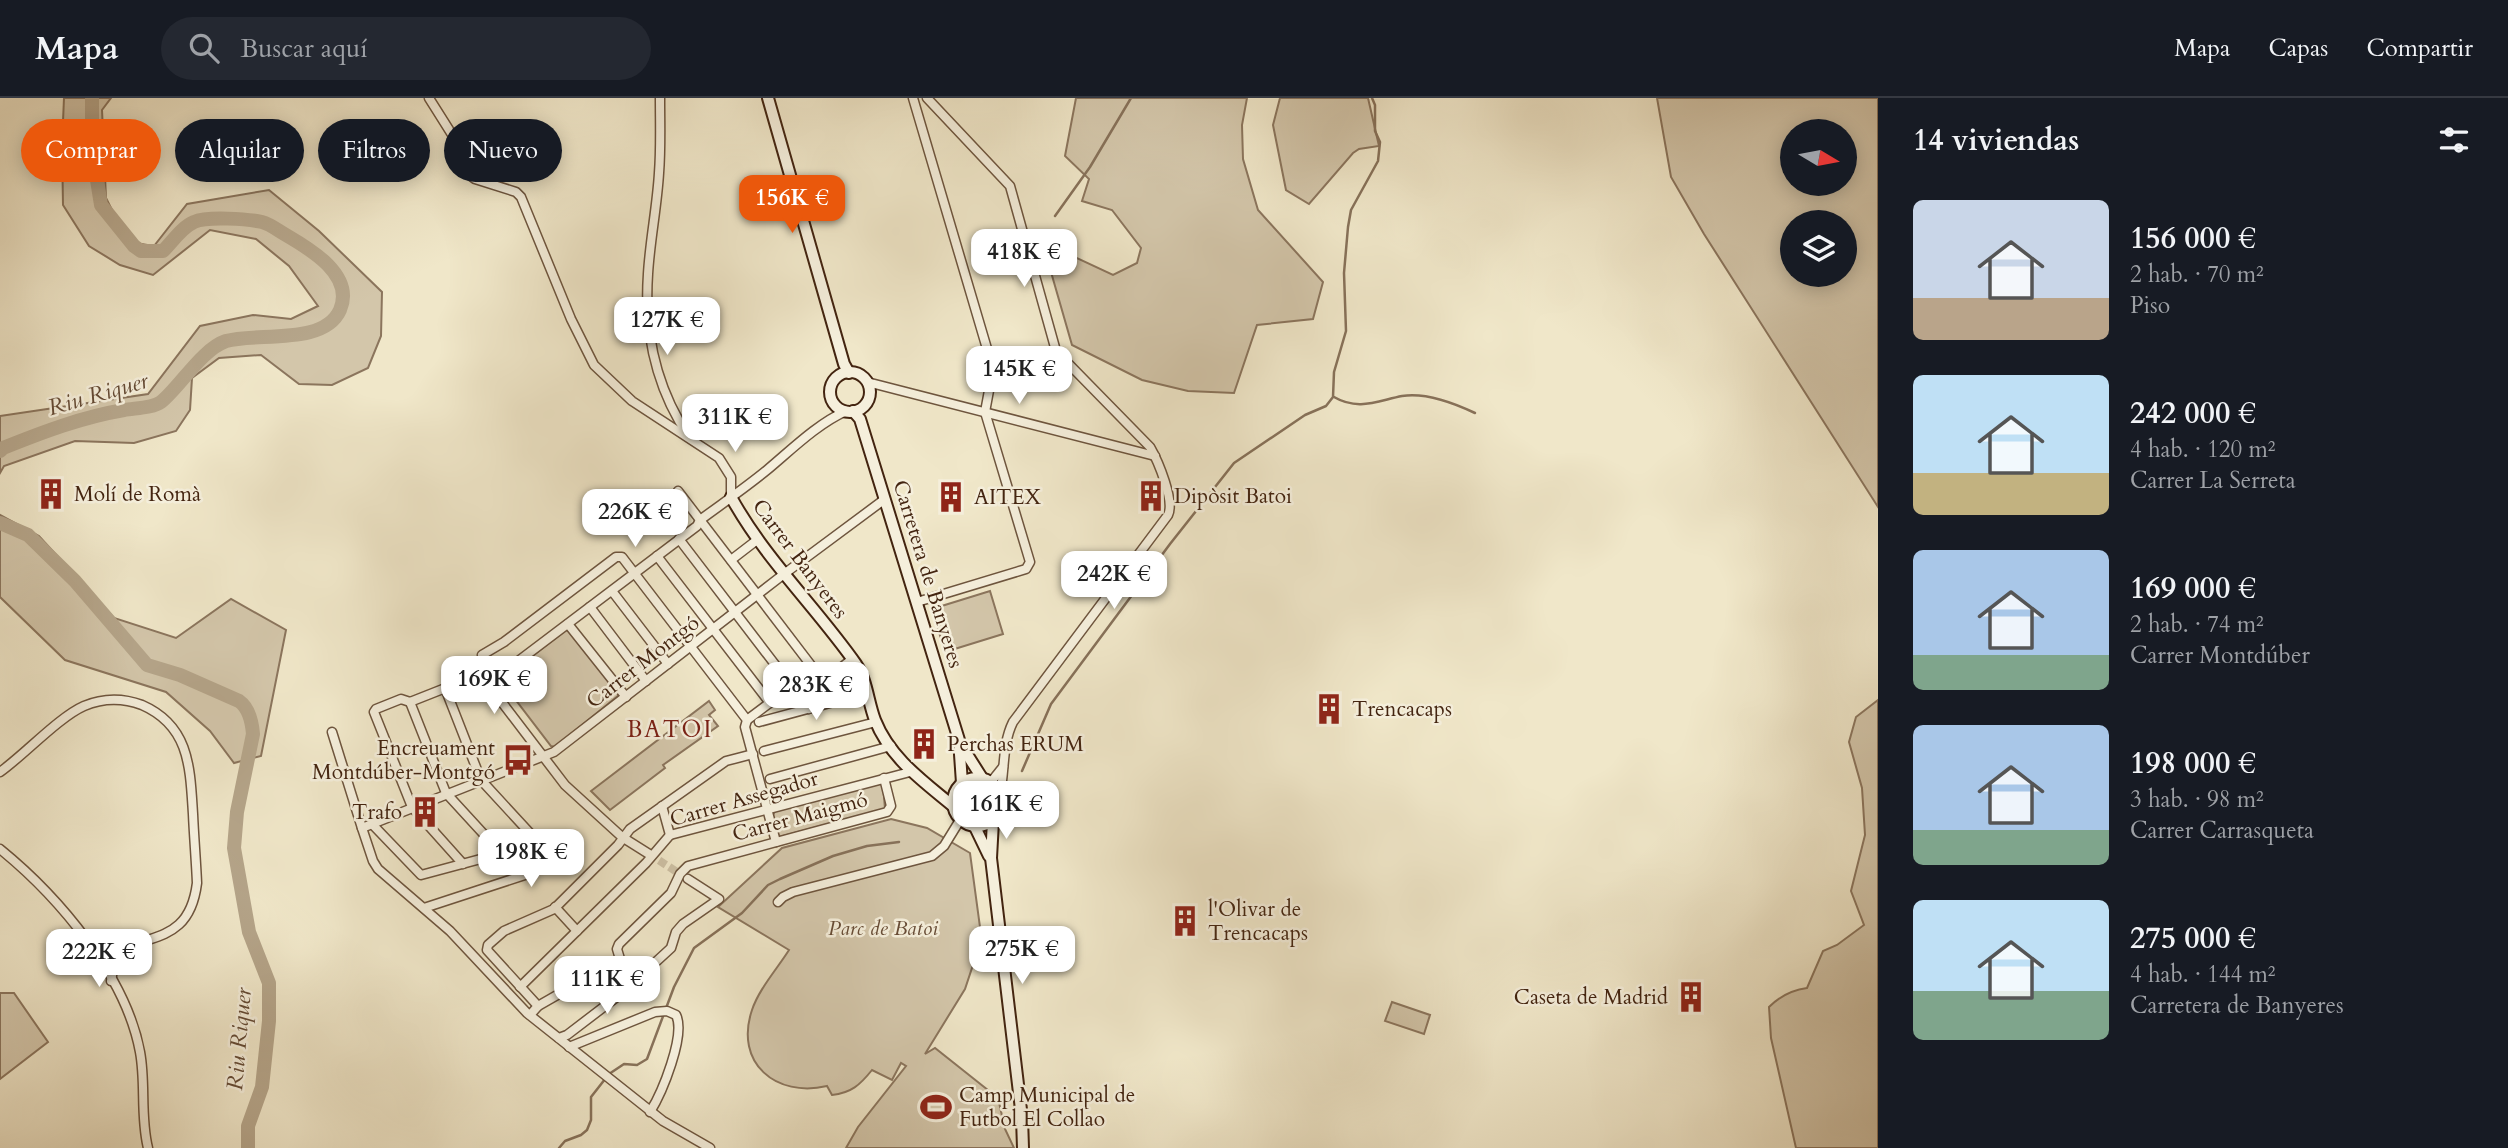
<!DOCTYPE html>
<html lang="es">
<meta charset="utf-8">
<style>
:root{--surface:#171b24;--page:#242831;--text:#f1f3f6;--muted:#9ea1a6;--line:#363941;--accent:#ea580c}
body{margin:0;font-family:Cardo,serif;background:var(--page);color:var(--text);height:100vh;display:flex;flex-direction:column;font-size:26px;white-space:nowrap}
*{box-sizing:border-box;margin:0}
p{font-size:23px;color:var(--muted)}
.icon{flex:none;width:38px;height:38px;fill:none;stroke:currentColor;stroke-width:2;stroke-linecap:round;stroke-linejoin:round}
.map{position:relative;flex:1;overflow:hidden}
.panel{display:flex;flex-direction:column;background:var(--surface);width:630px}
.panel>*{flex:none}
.top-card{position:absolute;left:21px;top:21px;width:665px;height:63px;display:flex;gap:14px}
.needle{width:46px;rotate:100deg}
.tools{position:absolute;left:1780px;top:21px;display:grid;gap:14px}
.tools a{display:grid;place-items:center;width:77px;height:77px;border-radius:50%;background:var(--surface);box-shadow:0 4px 18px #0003;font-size:35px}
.price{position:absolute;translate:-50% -60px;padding:0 16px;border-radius:14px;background:#fff;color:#222;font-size:23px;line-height:46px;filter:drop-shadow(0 2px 4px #0008)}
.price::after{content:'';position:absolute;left:50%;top:42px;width:21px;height:16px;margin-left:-10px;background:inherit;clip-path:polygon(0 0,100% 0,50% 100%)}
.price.on{background:var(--accent);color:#fff}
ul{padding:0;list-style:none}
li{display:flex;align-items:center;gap:21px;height:175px;padding:0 35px}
li span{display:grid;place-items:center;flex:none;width:196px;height:140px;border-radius:10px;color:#555}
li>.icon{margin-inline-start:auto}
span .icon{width:84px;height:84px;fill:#fffc;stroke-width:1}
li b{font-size:30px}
h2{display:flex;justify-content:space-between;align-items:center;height:84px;padding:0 35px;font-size:30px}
.pill{padding:0 24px;border-radius:32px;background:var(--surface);box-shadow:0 4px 18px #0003;font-size:24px;line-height:63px}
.pill.on{background:var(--accent);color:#fff}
header{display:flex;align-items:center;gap:42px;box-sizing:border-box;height:98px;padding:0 35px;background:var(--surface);border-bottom:2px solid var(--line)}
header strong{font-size:33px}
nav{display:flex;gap:38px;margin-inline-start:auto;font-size:24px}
.search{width:490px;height:63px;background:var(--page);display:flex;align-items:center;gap:18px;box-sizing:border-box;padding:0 24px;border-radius:38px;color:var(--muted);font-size:26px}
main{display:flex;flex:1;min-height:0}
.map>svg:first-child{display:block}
.green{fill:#d3c6aa;stroke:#8b755d;stroke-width:2;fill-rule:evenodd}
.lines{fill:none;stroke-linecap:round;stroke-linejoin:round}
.stream{stroke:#877159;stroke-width:2.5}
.river{stroke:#b5a58a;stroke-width:14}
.street-tunnel{stroke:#cdc0a4;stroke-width:8;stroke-dasharray:8 4;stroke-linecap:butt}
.street-casing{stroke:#6e553e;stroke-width:11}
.secondary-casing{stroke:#432410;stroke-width:14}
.street{stroke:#f5efdc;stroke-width:8}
.secondary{stroke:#f5efdc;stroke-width:10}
.labels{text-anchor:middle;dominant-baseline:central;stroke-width:5;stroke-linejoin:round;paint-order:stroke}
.poi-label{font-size:21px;fill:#432410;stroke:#f5efdc;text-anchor:start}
.street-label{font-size:21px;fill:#432410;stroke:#f5efdc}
.park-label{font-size:21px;font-style:italic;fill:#674c36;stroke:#f5efdc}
.water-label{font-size:23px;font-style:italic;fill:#654b35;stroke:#f5efdc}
.neighbourhood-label{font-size:23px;letter-spacing:2px;fill:#7a1f14;stroke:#f5efdc}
</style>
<header>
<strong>Mapa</strong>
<div class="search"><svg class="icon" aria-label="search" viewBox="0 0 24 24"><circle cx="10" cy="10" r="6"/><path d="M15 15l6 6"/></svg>Buscar aquí</div>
<nav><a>Mapa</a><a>Capas</a><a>Compartir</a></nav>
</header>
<main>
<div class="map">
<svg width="1878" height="1050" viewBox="0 0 1878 1050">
<rect width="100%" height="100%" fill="#f0e7c9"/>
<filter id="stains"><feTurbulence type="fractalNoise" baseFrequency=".00286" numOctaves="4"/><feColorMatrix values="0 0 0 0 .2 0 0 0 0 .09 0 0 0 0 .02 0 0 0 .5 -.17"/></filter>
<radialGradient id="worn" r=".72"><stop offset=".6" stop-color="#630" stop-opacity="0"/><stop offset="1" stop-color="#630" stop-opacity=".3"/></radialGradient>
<g class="green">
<polygon points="64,0 111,0 102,12 106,100 128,144 154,148 187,106 269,92 319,133 382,194 381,238 368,270 332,287 299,286 261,257 219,260 192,280 190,312 176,333 134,345 75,343 4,368 0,375 0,318 148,296 200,228 253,217 291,221 318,208 289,168 256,141 210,132 153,177 120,167 89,148 63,107 62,47"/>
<polygon points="1076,0 1247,0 1242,27 1243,61 1258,112 1323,184 1313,221 1257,227 1234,295 1188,293 1142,282 1072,247 1051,174 1077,160 1113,177 1137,165 1141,150 1112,112 1082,103 1089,81 1065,58"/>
<polygon points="1280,0 1368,0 1379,48 1359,51 1353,55 1309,106 1286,92 1273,27"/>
<path d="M1657 0H1878V409L1704 136 1671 79ZM1792 33H1844V86H1792ZM1792 124H1844V177H1792Z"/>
<polygon points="0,417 39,438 114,520 176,540 231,501 286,532 261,658 234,665 210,633 166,594 65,562 0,499"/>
<polygon points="990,493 1003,536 945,554 932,511"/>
<polygon points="566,532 569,533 619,597 555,649 551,648 502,584 504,580"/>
<path d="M1878 602V1050H1796L1771 940 1769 909C1780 898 1792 892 1807 890L1823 853 1837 847 1864 827 1851 793 1865 737 1862 690 1849 644 1856 619Z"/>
<polygon points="709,603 715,612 709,617 718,628 663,667 665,670 610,712 591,693"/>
<polygon points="880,684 883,686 885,711 779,739 773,717 775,713"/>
<path d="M891 721 927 730 970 755 985 866 973 867 965 891 925 956 935 950 998 1000 1005 1031 1014 1050H846L858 1029 906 968 901 965 892 982 872 972C860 987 851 995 832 997L827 988C776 1000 734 965 752 912 759 891 777 871 789 852L718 809 782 750Z"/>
<polygon points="0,895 14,895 48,944 0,981"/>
<polygon points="1392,904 1430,917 1424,936 1385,923"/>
</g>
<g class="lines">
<g class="stream">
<polyline points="1055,118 1090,69 1131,0"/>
<path d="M1334 299C1358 313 1377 303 1402 298 1426 294 1454 305 1475 315"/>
<polyline points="1022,673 1051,606 1170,446 1234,365 1305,317 1326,308 1333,299 1334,274 1346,233 1344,175 1348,129 1351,112 1378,63 1380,44 1375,33 1375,7 1372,0"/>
<polyline points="559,1050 565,1043 581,1037 587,1032 591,1022 591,999 609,976 624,966 637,967 647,961 674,889 694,850 742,815 768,787 780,781 833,758 867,748 899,744"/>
</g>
<g class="river">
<path d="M0 353 3 350C43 334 82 319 124 312 135 310 153 310 161 304 179 290 202 251 226 243 257 234 324 248 340 212 355 177 310 151 286 137 279 133 270 126 262 124 248 121 207 118 194 124 182 129 172 144 163 153H141L134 148 101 107 92 51V0"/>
<path d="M0 425 28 437 75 483 147 567 180 577 239 603C249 610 252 624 253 636L237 714 234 750 249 834 269 885V923L262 989 248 1028V1050"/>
</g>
<polyline class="street-tunnel" points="649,756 688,781"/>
<defs>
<g id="street">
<polyline points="429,0 458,46 467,75 475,81 516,94 521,99 571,221 594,267 632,303 719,360 731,379 731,399"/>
<path d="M660 0C660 25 661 50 659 75 657 109 650 142 648 176 644 234 656 290 689 339"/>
<polyline points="913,0 993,271 985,314 1030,464 1026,471 917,504"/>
<path d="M927 0 1010 88 1056 253 1150 349C1158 363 1175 403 1168 417L1013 624C1002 646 1005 672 1000 696"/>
<polyline points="867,284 1155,358"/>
<polyline points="678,393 823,583"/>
<polyline points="679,441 809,611"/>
<polyline points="657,458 770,605"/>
<polyline points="731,462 757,442"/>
<polyline points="612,493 668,566"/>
<polyline points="590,509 646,583"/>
<polyline points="568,526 626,599"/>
<polyline points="482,557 504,544 616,459 622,459 747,622 745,629 776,744"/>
<polyline points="483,560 488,586 565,687 622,739 649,756"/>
<path d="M488 586 697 428 700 422C723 405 745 390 767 372 791 352 817 326 846 313"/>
<polyline points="445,590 481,682 539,745"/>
<polyline points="802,601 852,561"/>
<polyline points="410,604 446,695 501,755"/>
<polyline points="747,622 792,588"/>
<polyline points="759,624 867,595"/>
<polyline points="332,634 362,730 373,763 378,771 450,833 527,915 663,1023 710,1050"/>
<polyline points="764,653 876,624"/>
<path d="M0 674C24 657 59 619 84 608 103 600 123 600 142 607 190 628 190 670 193 716 194 739 196 762 197 785 187 865 118 820 111 883"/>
<polyline points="770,681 891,648"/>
<polyline points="991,684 1003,669"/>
<polyline points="662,708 670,737"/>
<polyline points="372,726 421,777 570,737 575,739 573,747 531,775 424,810"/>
<polyline points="362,730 554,654 784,476 885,401"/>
<path d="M0 751C59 799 126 878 140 954 146 986 140 1018 148 1050"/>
<polyline points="463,766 412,709 374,614 376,611 401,601 410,604 486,574"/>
<polyline points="778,804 783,799 793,794 932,758 944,748 960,722"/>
<polyline points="555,809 577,833"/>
<polyline points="88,846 106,851 126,849"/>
<polyline points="520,889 646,765 670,737 910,674"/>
<polyline points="538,908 487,852 488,847 504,833 554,811 618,747 630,731 726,663 753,656"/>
<polyline points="530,917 538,908 620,861 617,851 619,846 671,795 680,776 688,768 887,714 891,708 884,680"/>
<polyline points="559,940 567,937 622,895 671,850 676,834 683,826 719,801 688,781"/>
<path d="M569 949 655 914 667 913 676 917C686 937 662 995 650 1014"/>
</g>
<g id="secondary">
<polyline points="768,0 844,266 849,275"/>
<circle cx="850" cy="294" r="20"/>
<polyline points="853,313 860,321 959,642 962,685"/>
<path d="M731 399C765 461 816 509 856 566 867 582 868 604 875 622 890 660 923 683 953 708"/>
<polyline points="963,650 982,680"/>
<circle cx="977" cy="704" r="24"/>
<polyline points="993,723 991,760 1022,1020 1023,1050"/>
<polyline points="975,729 989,758"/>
</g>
</defs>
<use href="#street" class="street-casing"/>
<use href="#secondary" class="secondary-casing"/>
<use href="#street" class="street"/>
<use href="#secondary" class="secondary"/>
</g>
<defs>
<symbol id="building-bare" viewBox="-9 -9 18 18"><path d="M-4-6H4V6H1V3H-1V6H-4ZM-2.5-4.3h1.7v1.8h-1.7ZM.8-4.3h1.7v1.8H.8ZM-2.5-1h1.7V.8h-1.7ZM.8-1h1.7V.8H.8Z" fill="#8f2418" stroke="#f5efdc" stroke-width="2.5" paint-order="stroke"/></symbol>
<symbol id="bus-bare" viewBox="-9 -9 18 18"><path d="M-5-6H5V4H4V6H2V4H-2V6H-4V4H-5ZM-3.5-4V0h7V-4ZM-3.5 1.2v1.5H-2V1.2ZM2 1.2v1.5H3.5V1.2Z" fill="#8f2418" stroke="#f5efdc" stroke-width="2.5" paint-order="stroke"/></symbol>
<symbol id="stadium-bare" viewBox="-9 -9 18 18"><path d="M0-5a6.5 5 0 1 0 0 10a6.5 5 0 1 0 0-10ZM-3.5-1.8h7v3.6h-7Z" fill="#8f2418" stroke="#f5efdc" stroke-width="2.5" paint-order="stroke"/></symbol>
</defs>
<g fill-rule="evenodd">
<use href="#building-bare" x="29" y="374" width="44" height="44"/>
<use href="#building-bare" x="1129" y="376" width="44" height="44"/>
<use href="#building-bare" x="929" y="377" width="44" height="44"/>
<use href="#building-bare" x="1307" y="589" width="44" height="44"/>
<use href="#building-bare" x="902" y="624" width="44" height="44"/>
<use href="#bus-bare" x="496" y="640" width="44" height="44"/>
<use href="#building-bare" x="403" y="692" width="44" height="44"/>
<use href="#building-bare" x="1163" y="801" width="44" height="44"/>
<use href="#building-bare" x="1669" y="877" width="44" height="44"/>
<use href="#stadium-bare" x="914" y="987" width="44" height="44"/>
</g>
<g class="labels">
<g class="poi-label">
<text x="74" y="396">Molí de Romà</text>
<text x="1174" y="398">Dipòsit Batoi</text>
<text x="974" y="399">AITEX</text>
<text x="1352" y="611">Trencacaps</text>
<text x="947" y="646">Perchas ERUM</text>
<text x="495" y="650" text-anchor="end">Encreuament<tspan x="495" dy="24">Montdúber-Montgó</tspan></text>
<text x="402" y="714" text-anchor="end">Trafo</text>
<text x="1208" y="811">l'Olivar de<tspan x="1208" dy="24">Trencacaps</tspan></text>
<text x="1668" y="899" text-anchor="end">Caseta de Madrid</text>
<text x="959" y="997">Camp Municipal de<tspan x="959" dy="24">Futbol El Collao</tspan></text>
</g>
<g class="street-label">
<text transform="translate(800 461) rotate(53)">Carrer Banyeres</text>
<text transform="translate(928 476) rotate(73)">Carretera de Banyeres</text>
<text transform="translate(643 564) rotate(-38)">Carrer Montgó</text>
<text transform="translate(744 701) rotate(-16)">Carrer Assegador</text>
<text transform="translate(800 719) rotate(-15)">Carrer Maigmó</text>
</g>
<g class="park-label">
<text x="883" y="830">Parc de Batoi</text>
</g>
<g class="water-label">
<text transform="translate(98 296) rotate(-16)">Riu Riquer</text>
<text transform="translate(239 941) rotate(-85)">Riu Riquer</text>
</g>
<g class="neighbourhood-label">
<text x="670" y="631">BATOI</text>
</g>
</g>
<rect width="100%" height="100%" filter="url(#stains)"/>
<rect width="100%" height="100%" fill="url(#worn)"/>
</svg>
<div class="tools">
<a><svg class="needle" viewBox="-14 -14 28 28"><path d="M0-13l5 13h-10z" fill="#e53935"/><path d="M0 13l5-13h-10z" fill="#9ea1a6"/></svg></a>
<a><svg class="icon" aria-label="layers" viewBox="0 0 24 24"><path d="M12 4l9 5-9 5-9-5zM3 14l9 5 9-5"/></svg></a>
</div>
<b class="price on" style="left:792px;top:137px">156K €</b>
<b class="price" style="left:1024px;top:191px">418K €</b>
<b class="price" style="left:667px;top:259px">127K €</b>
<b class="price" style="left:1019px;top:308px">145K €</b>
<b class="price" style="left:735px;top:356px">311K €</b>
<b class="price" style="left:635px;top:451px">226K €</b>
<b class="price" style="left:1114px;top:513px">242K €</b>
<b class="price" style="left:494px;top:618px">169K €</b>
<b class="price" style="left:816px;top:624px">283K €</b>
<b class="price" style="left:1006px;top:743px">161K €</b>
<b class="price" style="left:531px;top:791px">198K €</b>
<b class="price" style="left:1022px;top:888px">275K €</b>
<b class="price" style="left:99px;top:891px">222K €</b>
<b class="price" style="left:607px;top:918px">111K €</b>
<div class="top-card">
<a class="pill on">Comprar</a>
<a class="pill">Alquilar</a>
<a class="pill">Filtros</a>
<a class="pill">Nuevo</a>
</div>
</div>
<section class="panel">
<h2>14 viviendas<svg class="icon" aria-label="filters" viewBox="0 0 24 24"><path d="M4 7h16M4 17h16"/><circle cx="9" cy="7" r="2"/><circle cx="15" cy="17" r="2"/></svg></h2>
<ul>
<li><span style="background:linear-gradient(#c9d6e8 70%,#b9a48a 0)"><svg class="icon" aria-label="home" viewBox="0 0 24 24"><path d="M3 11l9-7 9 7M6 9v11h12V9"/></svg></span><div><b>156 000 €</b><p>2 hab. · 70 m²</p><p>Piso</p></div></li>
<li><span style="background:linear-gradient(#bfe0f5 70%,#c2b280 0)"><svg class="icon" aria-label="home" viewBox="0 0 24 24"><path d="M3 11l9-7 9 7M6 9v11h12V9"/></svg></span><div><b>242 000 €</b><p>4 hab. · 120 m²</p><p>Carrer La Serreta</p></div></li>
<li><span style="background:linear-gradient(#a9c7e8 75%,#7fa58c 0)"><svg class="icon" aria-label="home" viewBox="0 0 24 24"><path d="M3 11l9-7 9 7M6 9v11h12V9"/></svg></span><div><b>169 000 €</b><p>2 hab. · 74 m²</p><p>Carrer Montdúber</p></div></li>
<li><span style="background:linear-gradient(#a9c7e8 75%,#7fa58c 0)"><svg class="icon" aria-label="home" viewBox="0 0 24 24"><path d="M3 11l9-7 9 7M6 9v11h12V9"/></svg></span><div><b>198 000 €</b><p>3 hab. · 98 m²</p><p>Carrer Carrasqueta</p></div></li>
<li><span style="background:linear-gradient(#bfe0f5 65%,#7fa58c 0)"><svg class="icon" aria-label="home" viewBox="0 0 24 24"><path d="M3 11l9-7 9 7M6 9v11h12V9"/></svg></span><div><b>275 000 €</b><p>4 hab. · 144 m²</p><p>Carretera de Banyeres</p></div></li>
</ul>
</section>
</main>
